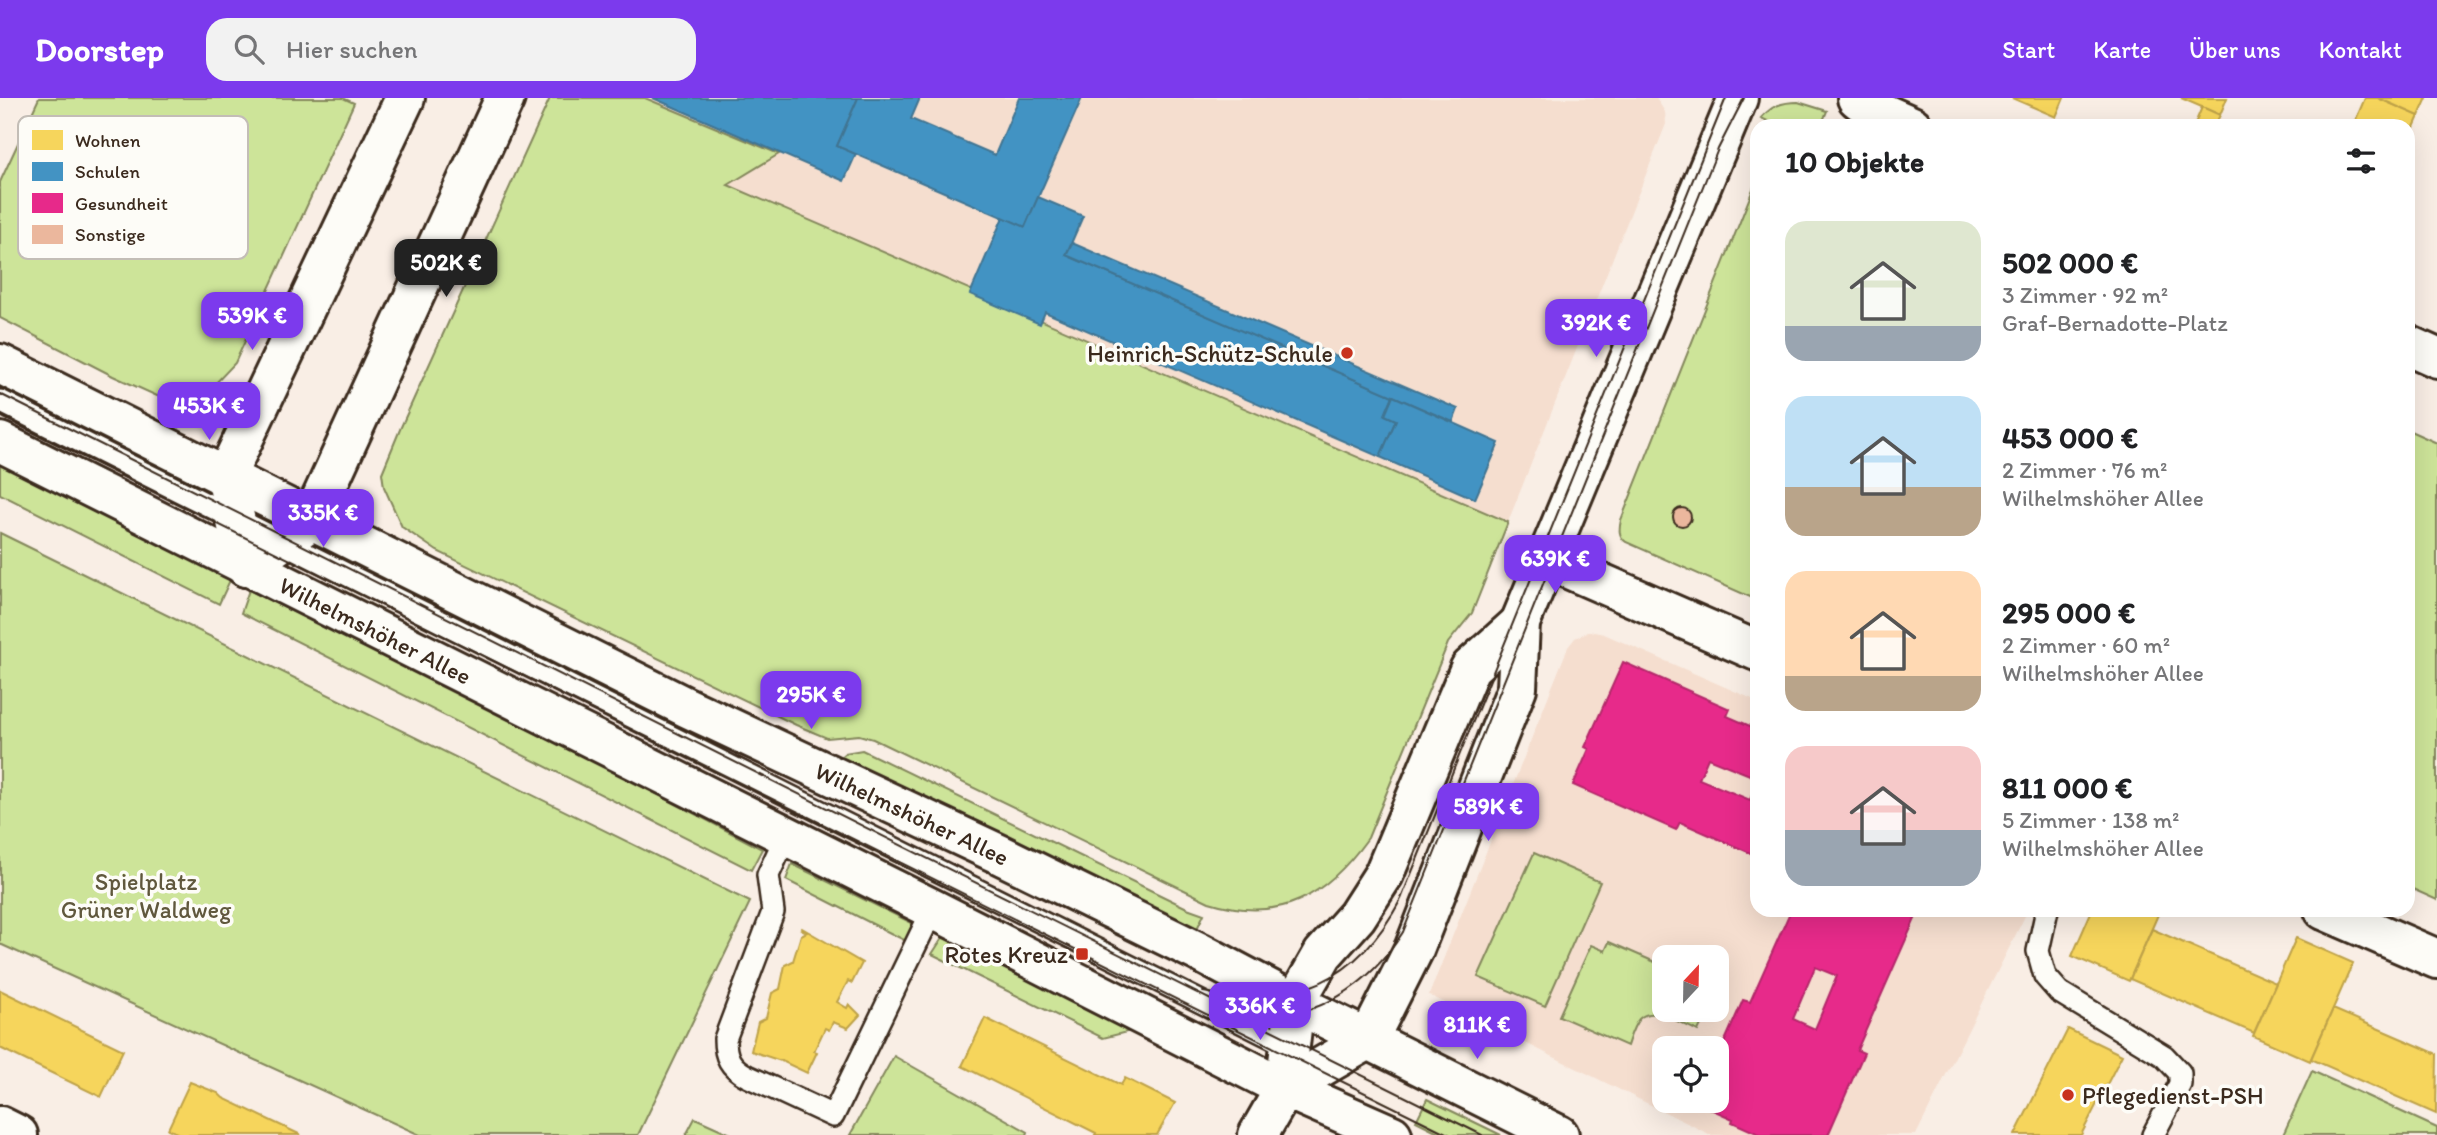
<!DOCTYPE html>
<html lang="de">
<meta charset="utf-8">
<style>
:root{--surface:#fff;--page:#f2f2f2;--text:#202124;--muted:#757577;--accent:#7c3aed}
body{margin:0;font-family:Itim,sans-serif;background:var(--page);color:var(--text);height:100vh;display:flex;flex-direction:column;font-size:26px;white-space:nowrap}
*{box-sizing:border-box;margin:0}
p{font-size:23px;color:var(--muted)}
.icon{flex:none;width:38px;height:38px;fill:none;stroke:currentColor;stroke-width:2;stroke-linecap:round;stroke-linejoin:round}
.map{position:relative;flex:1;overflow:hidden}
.drawer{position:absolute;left:1750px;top:21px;width:665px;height:798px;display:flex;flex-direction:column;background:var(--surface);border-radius:21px;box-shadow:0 7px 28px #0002}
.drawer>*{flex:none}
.needle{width:46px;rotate:22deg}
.fabs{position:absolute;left:1652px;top:847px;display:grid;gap:14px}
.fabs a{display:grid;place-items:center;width:77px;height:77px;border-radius:14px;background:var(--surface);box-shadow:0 7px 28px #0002;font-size:35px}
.price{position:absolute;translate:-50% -60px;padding:0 16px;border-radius:14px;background:var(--accent);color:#fff;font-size:23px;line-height:46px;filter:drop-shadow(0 2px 4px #0008)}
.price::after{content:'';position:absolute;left:50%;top:42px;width:21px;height:16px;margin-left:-10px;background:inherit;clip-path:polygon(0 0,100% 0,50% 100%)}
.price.active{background:#222;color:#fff}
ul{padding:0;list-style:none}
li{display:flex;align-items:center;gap:21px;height:175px;padding:0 35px}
li span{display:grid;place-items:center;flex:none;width:196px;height:140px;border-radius:21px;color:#555}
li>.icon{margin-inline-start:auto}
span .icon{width:84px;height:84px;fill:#fffc;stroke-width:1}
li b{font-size:30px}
h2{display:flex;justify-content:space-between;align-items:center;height:84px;padding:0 35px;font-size:30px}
header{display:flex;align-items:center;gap:42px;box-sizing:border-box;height:98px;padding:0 35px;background:var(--accent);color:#fff}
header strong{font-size:33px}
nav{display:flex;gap:38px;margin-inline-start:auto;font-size:24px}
.search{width:490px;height:63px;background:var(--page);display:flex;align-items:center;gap:18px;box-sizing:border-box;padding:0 24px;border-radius:21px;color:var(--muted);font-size:26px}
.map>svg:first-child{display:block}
.built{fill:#f5decf;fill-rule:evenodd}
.green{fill:#cde499;stroke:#84875c;stroke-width:2}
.homes{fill:#f6d55c;stroke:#bea249;stroke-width:2}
.schools{fill:#4393c3;stroke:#417492;stroke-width:2}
.health{fill:#e7298a;stroke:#b3296a;stroke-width:2;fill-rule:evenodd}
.building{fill:#ebb79d;stroke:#3b2a1e;stroke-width:2}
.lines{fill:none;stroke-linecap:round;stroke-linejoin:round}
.lane-casing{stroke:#3b2a1e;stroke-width:26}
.street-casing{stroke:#3b2a1e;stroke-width:44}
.secondary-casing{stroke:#3b2a1e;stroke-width:44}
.lane{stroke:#fdfcf7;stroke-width:21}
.street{stroke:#fdfcf7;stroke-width:38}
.secondary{stroke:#fdfcf7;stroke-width:38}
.tram{stroke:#3b2a1e;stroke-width:2}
.poi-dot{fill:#c8321e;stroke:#fdfcf7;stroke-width:2.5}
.labels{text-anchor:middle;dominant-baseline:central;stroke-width:7;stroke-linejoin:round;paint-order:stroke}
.poi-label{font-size:24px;fill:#3b2a1e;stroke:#fdfcf7;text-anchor:end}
.street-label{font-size:24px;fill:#3b2a1e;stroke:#fdfcf7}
.park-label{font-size:24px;fill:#60583d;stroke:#fdfcf7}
.key{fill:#fdfcf7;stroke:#c3bdb6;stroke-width:2}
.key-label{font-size:19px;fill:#3b2a1e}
</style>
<header>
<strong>Doorstep</strong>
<div class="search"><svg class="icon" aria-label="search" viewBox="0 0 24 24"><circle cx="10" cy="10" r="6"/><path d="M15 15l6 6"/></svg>Hier suchen</div>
<nav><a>Start</a><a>Karte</a><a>Über uns</a><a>Kontakt</a></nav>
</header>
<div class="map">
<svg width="2437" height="1037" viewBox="0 0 2437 1037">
<rect width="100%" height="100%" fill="#f9eee5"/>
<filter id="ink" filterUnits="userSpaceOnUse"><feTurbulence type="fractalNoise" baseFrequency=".0143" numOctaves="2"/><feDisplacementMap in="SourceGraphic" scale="14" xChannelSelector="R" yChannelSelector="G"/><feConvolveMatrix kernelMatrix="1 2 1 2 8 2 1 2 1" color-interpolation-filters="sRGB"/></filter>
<g filter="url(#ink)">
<g class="built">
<polygon points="551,0 1656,0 1665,14 1666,26 1508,424 547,9"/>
<path d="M1589 533 1604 536 1757 603V812H2028L1916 1037H1711L1429 897 1568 549 1575 540ZM1664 859H1717V912H1664ZM1664 950H1717V1003H1664Z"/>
</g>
<g class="green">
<polygon points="39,0 343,0 354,5 235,265 214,287 183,298 157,298 113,278 0,220 0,84"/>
<path d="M550 0H645L779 56 728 87 1508 424 1472 515 1448 545 1368 740C1326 798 1281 826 1209 804L873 641 859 637 827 640 796 627 437 453 402 429 384 389 382 375 401 329Z"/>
<path d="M1798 4 1827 13 1821 28H1778L1761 20C1772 8 1781 4 1798 4Z"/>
<path d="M1757 81V502L1626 444C1618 438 1619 431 1621 422Z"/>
<polygon points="2408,332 2437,345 2437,802 2408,789"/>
<polygon points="0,364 231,480 219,506 0,396"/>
<polygon points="0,435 750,804 638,1037 420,1037 0,846"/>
<polygon points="249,492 567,649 762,751 751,772 241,515"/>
<polygon points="862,652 1187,810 1204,816 1196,833 839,660 845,655"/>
<polygon points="1534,755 1600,784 1545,908 1478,879"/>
<polygon points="792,766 914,826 908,844 786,782"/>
<polygon points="943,839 1131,933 1103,940 932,856"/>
<path d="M1609 844 1664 868V912H1708L1698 933C1683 927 1653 906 1639 921 1633 928 1630 939 1627 948L1559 918 1591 847 1605 853Z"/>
<polygon points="894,958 1028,1034 1027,1037 850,1037"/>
<polygon points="2312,973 2437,1030 2437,1037 2283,1037"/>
<polygon points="1427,1001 1501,1037 1444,1037 1416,1023"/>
<polygon points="695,1020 733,1037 686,1037"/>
</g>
<g class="homes">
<polygon points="2012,0 2064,0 2056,19"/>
<polygon points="2181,0 2227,0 2220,17"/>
<polygon points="2365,0 2378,0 2419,18 2408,43 2408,28 2353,28"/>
<polygon points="2378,0 2427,0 2419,18"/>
<polygon points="2202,9 2220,17 2216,25 2222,28 2194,28"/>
<polygon points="2092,812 2160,812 2129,883 2072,858"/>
<polygon points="802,830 862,865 852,885 848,883 837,904 847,910 849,906 860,917 848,930 833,924 829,932 825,930 814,953 817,954 807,975 784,964 751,953 758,924 766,920 772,895 780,891 785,867 793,863 801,837 807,834 801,831"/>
<polygon points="2152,831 2276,885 2254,935 2130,881"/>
<polygon points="2296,840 2353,865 2310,963 2253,938"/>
<polygon points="0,892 123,952 101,999 0,950"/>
<polygon points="2333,911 2437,956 2436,1016 2311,961"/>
<polygon points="985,920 1121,987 1125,980 1175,1005 1157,1037 1095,1037 1096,1035 962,968"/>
<polygon points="2068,931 2122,957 2081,1037 2015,1037"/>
<polygon points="190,984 218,995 223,1000 301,1037 181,1037 168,1031"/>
</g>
<g class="schools">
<polygon points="653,0 858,0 837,48 856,56 844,83"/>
<polygon points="858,0 920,0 911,21 995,57 1019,0 1082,0 1025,129 837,48"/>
<polygon points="1038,99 1083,118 1066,157 1393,298 1385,317 1396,322 1380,359 1045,214 1040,226 970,196 1003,119 1025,129"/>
<polygon points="1072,145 1458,311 1453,324 1066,157"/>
<polygon points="1393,298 1499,345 1475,401 1380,359 1396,322 1385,317"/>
</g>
<g class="health">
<polygon points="1623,564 1730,611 1727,618 1757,631 1757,680 1708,660 1699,681 1750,702 1757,685 1757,758 1680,724 1676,732 1573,687 1589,651 1585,649"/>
<path d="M1791 812H1919L1857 952 1864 955 1828 1037H1761L1732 1024 1733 1021 1697 1005 1699 1003H1717V961L1743 902 1750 904ZM1815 869 1837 878 1815 931 1793 921Z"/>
</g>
<circle class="building" cx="1682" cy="419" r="9"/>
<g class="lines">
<defs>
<g id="lane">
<polyline points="0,303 1297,952"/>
<path d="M786 738 768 777 773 814 725 941C725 959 730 969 747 978L833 1018 933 811"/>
<polyline points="2047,812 2038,853 2045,878 2059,894 2164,958 2180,975 2180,986 2153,1037"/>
</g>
<g id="street">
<polyline points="1857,0 1867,8 1912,28"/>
<polyline points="2408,247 2437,260"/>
<polyline points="1546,461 1757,553"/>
<polyline points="2324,812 2437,861"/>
<polyline points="0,1028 18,1037"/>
<polyline points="1258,1037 1285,990"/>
</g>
<g id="secondary">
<path id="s1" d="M0 266 686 609 999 756 1199 854 1295 905 1559 1037"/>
<path id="s2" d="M0 344 933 811 1285 990 1392 1037"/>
<polyline points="246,469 311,423 505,0"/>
<polyline points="246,469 226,378 405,0"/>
<polyline points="1285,990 1368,942 1414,851 1517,590 1520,525 1738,0"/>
<polyline points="1285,990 1295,905 1323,856 1357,818 1384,776 1470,570 1520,525"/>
</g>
</defs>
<use href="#lane" class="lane-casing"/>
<use href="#street" class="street-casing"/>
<use href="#secondary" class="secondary-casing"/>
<use href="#lane" class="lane"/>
<use href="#street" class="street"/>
<use href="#secondary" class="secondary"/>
<g class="tram">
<path d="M0 296C495 542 987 792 1482 1037"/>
<polyline points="0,318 1450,1037"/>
<path d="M1203 894C1295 910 1357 884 1401 801L1726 0"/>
<path d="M1250 920C1316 922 1369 889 1403 834L1718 51 1744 0"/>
</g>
</g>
</g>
<g class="poi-dot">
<circle cx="1347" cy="255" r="7"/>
<rect x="1075" y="849" width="14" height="14" rx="3.5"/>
<circle cx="2068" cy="997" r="7"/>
</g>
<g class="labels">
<g class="poi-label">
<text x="1333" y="255">Heinrich-Schütz-Schule</text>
<text x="1068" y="856">Rotes Kreuz</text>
<text x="2082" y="997" text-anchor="start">Pflegedienst-PSH</text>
</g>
<g class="street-label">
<text stroke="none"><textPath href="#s2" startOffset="420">Wilhelmshöher Allee</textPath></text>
<text stroke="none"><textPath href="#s1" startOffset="1017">Wilhelmshöher Allee</textPath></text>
</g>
<g class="park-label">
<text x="146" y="783">Spielplatz<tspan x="146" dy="28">Grüner Waldweg</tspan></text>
</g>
</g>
<rect x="18" y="18" width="230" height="143" rx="10" class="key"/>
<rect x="32" y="32" width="31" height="20" fill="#f6d55c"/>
<rect x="32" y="64" width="31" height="19" fill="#4393c3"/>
<rect x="32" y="95" width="31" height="20" fill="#e7298a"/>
<rect x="32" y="127" width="31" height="19" fill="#ebb79d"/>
<g class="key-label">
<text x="75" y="49">Wohnen</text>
<text x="75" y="80">Schulen</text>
<text x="75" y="112">Gesundheit</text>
<text x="75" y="143">Sonstige</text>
</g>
</svg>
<div class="fabs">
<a><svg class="needle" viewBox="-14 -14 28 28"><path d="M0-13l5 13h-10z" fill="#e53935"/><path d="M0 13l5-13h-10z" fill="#757577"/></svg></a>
<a><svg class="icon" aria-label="locate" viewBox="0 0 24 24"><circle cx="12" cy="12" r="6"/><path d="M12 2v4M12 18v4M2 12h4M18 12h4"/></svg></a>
</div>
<b class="price active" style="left:446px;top:201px">502K €</b>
<b class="price" style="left:252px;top:254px">539K €</b>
<b class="price" style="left:1596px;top:261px">392K €</b>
<b class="price" style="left:209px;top:344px">453K €</b>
<b class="price" style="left:323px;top:451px">335K €</b>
<b class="price" style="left:1555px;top:497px">639K €</b>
<b class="price" style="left:811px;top:633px">295K €</b>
<b class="price" style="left:1488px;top:745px">589K €</b>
<b class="price" style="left:1260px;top:944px">336K €</b>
<b class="price" style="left:1477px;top:963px">811K €</b>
<section class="drawer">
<h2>10 Objekte<svg class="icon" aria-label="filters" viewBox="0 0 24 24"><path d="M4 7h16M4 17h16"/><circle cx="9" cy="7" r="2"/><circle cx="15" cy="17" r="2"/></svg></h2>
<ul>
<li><span style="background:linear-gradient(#dfe7d0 75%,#9aa5b1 0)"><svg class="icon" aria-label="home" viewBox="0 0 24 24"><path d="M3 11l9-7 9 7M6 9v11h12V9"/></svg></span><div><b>502 000 €</b><p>3 Zimmer · 92 m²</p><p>Graf-Bernadotte-Platz</p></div></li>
<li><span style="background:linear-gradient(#bfe0f5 65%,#b9a48a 0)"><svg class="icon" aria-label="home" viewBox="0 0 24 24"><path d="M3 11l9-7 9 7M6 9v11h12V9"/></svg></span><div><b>453 000 €</b><p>2 Zimmer · 76 m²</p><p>Wilhelmshöher Allee</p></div></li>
<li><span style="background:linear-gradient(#ffd9b3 75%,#b9a48a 0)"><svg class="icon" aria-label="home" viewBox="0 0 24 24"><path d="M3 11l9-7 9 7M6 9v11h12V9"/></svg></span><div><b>295 000 €</b><p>2 Zimmer · 60 m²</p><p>Wilhelmshöher Allee</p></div></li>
<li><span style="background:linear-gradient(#f6c9c9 60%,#9aa5b1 0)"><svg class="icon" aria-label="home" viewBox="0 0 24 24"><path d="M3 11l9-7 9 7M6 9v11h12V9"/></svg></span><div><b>811 000 €</b><p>5 Zimmer · 138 m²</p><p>Wilhelmshöher Allee</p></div></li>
</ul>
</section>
</div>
